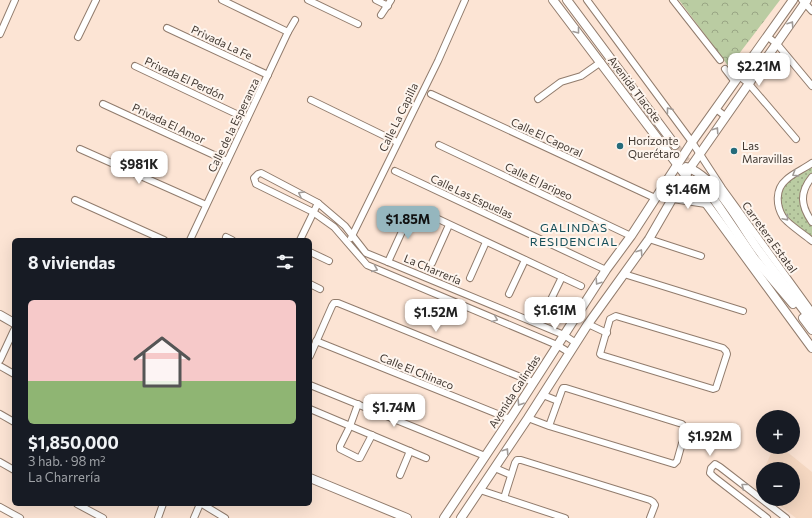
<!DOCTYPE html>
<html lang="es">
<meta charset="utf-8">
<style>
:root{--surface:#171b24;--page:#242831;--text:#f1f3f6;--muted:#9ea1a6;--line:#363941;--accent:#95b6be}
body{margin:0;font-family:Commissioner,sans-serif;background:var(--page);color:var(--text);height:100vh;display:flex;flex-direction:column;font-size:15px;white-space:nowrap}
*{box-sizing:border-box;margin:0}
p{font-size:13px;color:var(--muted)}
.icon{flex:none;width:22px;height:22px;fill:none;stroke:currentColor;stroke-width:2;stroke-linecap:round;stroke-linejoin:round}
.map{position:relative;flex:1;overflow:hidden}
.sheet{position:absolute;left:12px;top:238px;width:300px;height:268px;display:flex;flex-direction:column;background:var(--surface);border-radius:6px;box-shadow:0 4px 16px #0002}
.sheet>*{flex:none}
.fabs{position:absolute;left:756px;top:410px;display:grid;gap:8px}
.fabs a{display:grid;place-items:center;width:44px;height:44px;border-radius:50%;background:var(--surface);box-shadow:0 4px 16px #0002;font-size:20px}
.price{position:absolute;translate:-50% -34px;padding:0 9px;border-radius:8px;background:#fff;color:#222;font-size:13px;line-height:26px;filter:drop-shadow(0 1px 2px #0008)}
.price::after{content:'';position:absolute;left:50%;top:24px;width:12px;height:9px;margin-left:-6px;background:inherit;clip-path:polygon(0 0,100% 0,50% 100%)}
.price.selected{background:var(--accent);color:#111}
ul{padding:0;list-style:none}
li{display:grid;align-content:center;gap:8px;height:212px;padding:0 16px}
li+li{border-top:1px solid var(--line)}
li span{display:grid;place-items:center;height:124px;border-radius:6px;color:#555}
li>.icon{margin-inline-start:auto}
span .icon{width:72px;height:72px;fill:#fffc;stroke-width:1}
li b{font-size:17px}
h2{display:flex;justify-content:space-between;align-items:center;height:48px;padding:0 16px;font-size:17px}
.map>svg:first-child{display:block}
.built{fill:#f5d8c2}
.grass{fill:url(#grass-dots)}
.park{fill:url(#park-crowns)}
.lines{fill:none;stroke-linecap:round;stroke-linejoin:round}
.secondary-tunnel{stroke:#d6c1b3;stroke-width:8;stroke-dasharray:8 4;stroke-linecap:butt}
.street-casing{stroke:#917c6d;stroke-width:8}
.secondary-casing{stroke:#917c6d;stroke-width:10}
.street{stroke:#fff;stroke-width:6}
.secondary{stroke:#fff;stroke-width:8}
.oneway{stroke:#a09b98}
.poi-dot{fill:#256b7a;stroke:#fef5ee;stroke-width:1.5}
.labels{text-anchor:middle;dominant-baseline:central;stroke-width:4;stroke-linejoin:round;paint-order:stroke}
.street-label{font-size:11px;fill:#403730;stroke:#fef5ee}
.poi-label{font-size:11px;fill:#403730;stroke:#fef5ee;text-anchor:start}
.neighbourhood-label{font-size:12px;letter-spacing:1px;fill:#154e59;stroke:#fef5ee}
</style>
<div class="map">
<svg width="812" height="518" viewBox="0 0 812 518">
<defs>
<pattern id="grass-dots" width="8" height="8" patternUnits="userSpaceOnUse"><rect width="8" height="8" fill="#bacca2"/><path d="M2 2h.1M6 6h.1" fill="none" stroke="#99a684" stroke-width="1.8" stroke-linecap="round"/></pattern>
<pattern id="park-crowns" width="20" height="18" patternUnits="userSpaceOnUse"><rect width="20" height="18" fill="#bacca2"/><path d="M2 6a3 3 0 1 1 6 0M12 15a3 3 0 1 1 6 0" fill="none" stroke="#99a684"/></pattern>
</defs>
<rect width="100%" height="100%" fill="#fce4d4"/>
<g class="built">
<polygon points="774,447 781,447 812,472 812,518 796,518 771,499 793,499 793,469 764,469"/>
<polygon points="763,470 763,493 755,487"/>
</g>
<polygon class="grass" points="812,163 812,177 803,200 812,222 812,241 784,218 779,208 780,186"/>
<polygon class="park" points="679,0 780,0 729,67"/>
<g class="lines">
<polyline class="secondary-tunnel" points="675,145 711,195"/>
<defs>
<g id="street">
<polyline points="222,0 288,32"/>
<polyline points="308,0 358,24"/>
<polyline points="376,0 388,6"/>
<polyline points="587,0 692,142 722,188 812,312"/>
<polyline points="673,0 720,60"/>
<polyline points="802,0 812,11"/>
<polyline points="381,15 391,0"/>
<polyline points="167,28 268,75"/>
<polyline points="0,34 15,0"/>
<polyline points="78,37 96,0"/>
<polyline points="768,37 777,44 812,86"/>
<polyline points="135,66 247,119"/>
<polyline points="725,69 735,82"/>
<polyline points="739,76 749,84 796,139"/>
<polyline points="431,94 655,198"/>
<polyline points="538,99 561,82 581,76 601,62"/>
<polyline points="311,100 397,142"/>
<polyline points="103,104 227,161"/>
<polyline points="716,109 725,116"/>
<polyline points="439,145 631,236"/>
<polyline points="80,149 206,205"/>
<path d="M812 163C804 169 793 173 786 180 775 189 776 206 783 217 788 224 805 235 812 241"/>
<polyline points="395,171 606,270"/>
<path d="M812 177C799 193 801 206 812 222"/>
<polyline points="75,200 164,240"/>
<polyline points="226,237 232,240"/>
<polyline points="351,238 438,61 465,0"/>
<polyline points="649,239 701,256"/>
<polyline points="190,240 288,32 295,20"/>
<polyline points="300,240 318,203"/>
<polyline points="310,252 329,261"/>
<polyline points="388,262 410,214 413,210 419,210 581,286"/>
<polyline points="432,263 449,225"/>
<polyline points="624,274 743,311"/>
<polyline points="470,278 486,242"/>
<polyline points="310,284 320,289"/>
<polyline points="509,294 525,260"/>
<polygon points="616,316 723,348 726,351 727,354 716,388 713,389 601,355 600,354 610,319"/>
<polyline points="539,324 562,277"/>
<polyline points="588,324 607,333"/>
<polyline points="316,341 510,419"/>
<polyline points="570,353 557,345 367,265 334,227 313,212 256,184 254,178 258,174 261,173 318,203 345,226 366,253 388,262 564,335 576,343"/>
<polyline points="310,356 332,306 334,303 338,303 533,382"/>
<polyline points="0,360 14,330"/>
<polyline points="0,366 14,374"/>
<polyline points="310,385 485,456"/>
<polyline points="543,395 558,401"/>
<polyline points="358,404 350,426 340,446 340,449 358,458 360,458 372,435"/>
<polyline points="310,409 426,458"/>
<polyline points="0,414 14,422"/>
<polyline points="528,418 549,426 674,464 677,461 686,429 682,424 566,388 563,388 562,390 549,426"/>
<polyline points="0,462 14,470"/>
<polyline points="495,468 511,475"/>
<polyline points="400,475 410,451"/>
<polyline points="480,490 565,518"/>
<polyline points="504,498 515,463 517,460 521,460 650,500 653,502 655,505 650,518"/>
<polyline points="77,504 103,518"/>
<polyline points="202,504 225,518"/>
<polyline points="0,507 20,518"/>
<polyline points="158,518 163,504"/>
<polyline points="194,518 200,504"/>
<polyline points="767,518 714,477 710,473 711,468 715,464 720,467 786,518"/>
</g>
<g id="secondary">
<polyline points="553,0 686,176 812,348"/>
<polyline points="567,0 675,145"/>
<path d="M686 167C715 176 740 224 757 248 775 273 794 297 812 321"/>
<polyline points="711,195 754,258 793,304"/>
<polyline points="673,198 706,203"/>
<polyline points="0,315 14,323"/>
<polyline points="803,318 812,330"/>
<polyline points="310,478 407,518"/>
<polyline points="444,518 510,419 606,270 631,236 692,142 793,0"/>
<polyline points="461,518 528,418 588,324 649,239 690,168 807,0"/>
</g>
</defs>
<use href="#street" class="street-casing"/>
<use href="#secondary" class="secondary-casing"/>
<use href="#street" class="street"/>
<use href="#secondary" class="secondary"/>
</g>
<defs><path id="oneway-chevron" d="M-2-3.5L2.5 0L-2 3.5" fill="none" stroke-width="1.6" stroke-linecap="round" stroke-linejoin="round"/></defs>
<g class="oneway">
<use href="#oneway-chevron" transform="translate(791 24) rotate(-56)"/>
<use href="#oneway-chevron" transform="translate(577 31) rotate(52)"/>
<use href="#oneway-chevron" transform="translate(669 110) rotate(-127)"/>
<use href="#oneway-chevron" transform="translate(716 130) rotate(-56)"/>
<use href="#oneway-chevron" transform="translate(795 174) rotate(148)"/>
<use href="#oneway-chevron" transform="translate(301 194) rotate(-152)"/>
<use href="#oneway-chevron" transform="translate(786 218) rotate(49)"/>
<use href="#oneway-chevron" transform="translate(640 252) rotate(-56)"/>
<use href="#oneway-chevron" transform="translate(375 269) rotate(23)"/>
<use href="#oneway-chevron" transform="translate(598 282) rotate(123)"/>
<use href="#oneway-chevron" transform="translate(495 319) rotate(23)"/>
<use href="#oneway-chevron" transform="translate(520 403) rotate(122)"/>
<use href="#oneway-chevron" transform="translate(506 451) rotate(-56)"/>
<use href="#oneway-chevron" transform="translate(744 486) rotate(-142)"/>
</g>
<g class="poi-dot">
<circle cx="620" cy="146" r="4"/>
<circle cx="734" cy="151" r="4"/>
</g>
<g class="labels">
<g class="street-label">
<text transform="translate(222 42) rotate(25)">Privada La Fe</text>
<text transform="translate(185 78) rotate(25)">Privada El Perdón</text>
<text transform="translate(635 89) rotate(53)">Avenida Tlacote</text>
<text transform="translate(398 117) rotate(-64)">Calle La Capilla</text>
<text transform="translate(169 123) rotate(25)">Privada El Amor</text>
<text transform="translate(233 125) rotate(-64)">Calle de la Esperanza</text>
<text transform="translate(547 137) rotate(25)">Calle El Caporal</text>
<text transform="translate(539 181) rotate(25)">Calle El Jaripeo</text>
<text transform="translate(472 196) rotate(25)">Calle Las Espuelas</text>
<text transform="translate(770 237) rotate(54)">Carretera Estatal</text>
<text transform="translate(433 269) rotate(23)">La Charrería</text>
<text transform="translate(417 371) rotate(22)">Calle El Chinaco</text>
<text transform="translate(514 391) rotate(-57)">Avenida Galindas</text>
</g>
<g class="poi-label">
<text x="628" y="140">Horizonte<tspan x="628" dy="13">Querétaro</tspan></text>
<text x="742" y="145">Las<tspan x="742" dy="13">Maravillas</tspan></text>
</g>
<g class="neighbourhood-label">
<text x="574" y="227">GALINDAS<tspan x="574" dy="14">RESIDENCIAL</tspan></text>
</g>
</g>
</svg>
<div class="fabs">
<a>+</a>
<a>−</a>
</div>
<b class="price" style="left:759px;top:87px">$2.21M</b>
<b class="price" style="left:139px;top:185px">$981K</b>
<b class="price" style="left:688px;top:210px">$1.46M</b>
<b class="price selected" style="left:408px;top:240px">$1.85M</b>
<b class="price" style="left:555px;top:331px">$1.61M</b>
<b class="price" style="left:436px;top:333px">$1.52M</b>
<b class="price" style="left:394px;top:428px">$1.74M</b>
<b class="price" style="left:710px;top:457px">$1.92M</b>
<section class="sheet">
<h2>8 viviendas<svg class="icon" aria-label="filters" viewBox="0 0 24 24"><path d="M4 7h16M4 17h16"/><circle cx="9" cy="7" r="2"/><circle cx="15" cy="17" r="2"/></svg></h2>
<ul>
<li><span style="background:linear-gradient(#f6c9c9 65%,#8fb573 0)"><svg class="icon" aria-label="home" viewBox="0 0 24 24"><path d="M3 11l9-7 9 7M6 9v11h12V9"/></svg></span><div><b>$1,850,000</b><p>3 hab. · 98 m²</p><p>La Charrería</p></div></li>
</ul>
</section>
</div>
